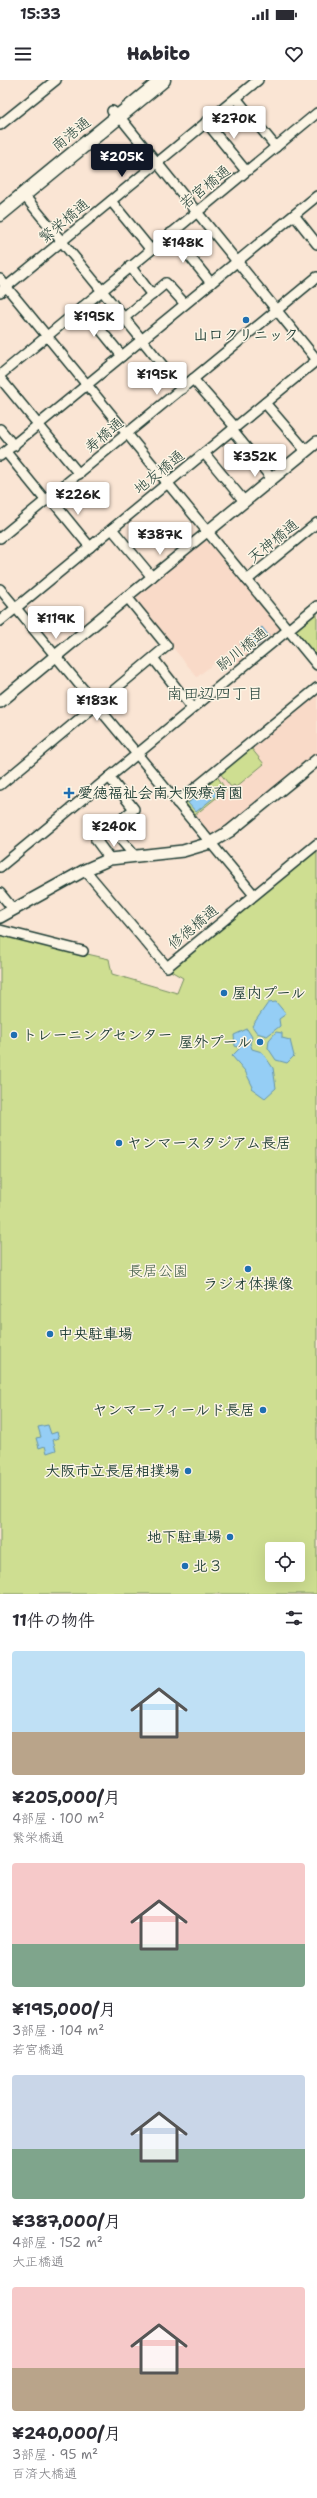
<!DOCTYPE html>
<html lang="ja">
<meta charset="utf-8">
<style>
:root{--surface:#fff;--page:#f7f7f7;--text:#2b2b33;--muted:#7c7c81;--accent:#111827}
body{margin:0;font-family:"Shantell Sans","Klee One",sans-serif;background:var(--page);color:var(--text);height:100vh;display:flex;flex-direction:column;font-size:15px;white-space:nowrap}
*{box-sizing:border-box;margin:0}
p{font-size:13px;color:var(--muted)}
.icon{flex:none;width:22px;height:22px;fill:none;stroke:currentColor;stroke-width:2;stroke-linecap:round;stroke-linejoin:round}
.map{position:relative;height:1514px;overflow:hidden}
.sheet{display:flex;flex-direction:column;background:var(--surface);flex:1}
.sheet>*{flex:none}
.tools{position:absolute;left:265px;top:1462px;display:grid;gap:8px}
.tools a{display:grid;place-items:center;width:40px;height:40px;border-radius:4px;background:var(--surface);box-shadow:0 4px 16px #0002;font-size:20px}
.price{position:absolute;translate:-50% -34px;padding:0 9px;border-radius:4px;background:#fff;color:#222;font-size:13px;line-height:26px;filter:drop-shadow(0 1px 2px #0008)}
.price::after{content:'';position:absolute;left:50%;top:24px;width:12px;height:9px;margin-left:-6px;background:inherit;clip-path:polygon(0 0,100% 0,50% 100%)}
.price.selected{background:var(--accent);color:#fff}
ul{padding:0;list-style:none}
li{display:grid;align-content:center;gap:8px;height:212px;padding:0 12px}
li span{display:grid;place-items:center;height:124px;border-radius:4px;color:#555}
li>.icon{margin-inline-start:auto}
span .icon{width:72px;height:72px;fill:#fffc;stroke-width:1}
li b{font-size:17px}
h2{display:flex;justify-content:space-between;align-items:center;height:48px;padding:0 12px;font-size:17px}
.status{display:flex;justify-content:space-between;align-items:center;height:28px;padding:0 20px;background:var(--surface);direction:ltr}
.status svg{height:11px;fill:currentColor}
header{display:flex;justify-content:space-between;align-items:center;height:52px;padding:0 12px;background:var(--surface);font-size:18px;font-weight:800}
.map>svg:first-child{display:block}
.built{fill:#f9dac8}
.green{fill:#cede91;stroke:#768e62;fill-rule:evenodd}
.water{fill:#95cef5;stroke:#6694a8}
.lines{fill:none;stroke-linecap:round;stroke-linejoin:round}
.minor-casing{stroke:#1f3d34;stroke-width:12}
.tertiary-casing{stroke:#1f3d34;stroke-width:14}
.primary-casing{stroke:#1f3d34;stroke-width:17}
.minor{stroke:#fcf5e5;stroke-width:9}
.tertiary{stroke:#fcf5e5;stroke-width:11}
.primary{stroke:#fcf5e5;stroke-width:14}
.poi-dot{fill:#1f6fb2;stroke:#fcf5e5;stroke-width:1.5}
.labels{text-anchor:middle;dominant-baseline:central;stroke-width:3;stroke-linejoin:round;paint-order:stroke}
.street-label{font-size:15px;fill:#1f3d34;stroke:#fcf5e5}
.poi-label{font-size:15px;font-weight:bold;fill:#1f3d34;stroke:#fcf5e5;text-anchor:start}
.park-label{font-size:15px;fill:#425d47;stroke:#fcf5e5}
.neighbourhood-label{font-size:16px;fill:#1f3d34;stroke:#fcf5e5}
</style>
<div class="status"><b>15:33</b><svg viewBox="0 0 49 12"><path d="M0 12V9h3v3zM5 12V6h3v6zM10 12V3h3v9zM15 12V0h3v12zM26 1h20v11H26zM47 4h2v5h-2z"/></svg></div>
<header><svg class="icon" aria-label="menu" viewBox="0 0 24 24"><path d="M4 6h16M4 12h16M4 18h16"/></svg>Habito<svg class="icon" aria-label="heart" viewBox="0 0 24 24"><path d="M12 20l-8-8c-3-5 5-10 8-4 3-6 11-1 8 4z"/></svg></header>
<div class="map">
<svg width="317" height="1514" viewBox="0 0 317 1514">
<rect width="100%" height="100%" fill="#fae5d4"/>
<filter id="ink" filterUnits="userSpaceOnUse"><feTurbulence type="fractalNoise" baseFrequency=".025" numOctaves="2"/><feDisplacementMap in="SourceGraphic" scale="8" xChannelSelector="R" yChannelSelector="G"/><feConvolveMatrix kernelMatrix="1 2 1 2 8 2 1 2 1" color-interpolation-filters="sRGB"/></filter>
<g filter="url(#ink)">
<g class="built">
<polygon points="203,460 207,461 280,547 279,551 239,585 228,572 197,597 134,520 135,516"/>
<polygon points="317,612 317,673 236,740 214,755 208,755 184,725 184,721"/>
</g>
<g class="green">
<polygon points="317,531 317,577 296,551 296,549"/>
<polygon points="251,668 264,684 236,707 234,705 231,707 220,693"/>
<polygon points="217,696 226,710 195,735 186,724 186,721"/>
<path d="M317 769V1514H0V854L109 879 112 894 177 913 183 898 169 890ZM272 1469H298V1495H272Z"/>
</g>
<g class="water">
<polygon points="262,547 269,556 248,573 240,564"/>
<polygon points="209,705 217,715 196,732 188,723"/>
<polygon points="276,922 286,934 279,939 280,946 267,956 257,953 252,946 268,923"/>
<polygon points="247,949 252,957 250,963 252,969 262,972 273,988 276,1008 265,1018 251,1008 253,1007 245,991 232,976 240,968 235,966 234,955"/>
<polygon points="276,952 282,953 282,958 290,960 294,976 287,983 276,980 268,968 269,960"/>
<polygon points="48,1345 51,1354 57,1352 59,1358 53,1360 56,1370 47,1373 45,1366 39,1368 36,1358 41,1357 38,1347"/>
</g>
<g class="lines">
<defs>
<g id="minor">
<polyline points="236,18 276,67"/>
<polyline points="206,42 246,91"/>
<polyline points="0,45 56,0"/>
<polyline points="23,114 182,309"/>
<polyline points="111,121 151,170"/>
<polyline points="294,135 317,164"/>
<polyline points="171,153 211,203"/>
<polyline points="130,186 152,215"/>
<polyline points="0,199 317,585"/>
<polyline points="0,212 258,0"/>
<polyline points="82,227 122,276"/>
<polyline points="124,238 166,203 185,224"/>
<polyline points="0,295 317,33"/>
<polyline points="0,298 79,394"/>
<polyline points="193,299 235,347"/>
<polyline points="265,323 306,371"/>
<polyline points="0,349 14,366"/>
<polyline points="232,350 272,399"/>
<polyline points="6,372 46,421"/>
<polyline points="204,373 244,421"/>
<polyline points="0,376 317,116"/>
<polyline points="50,418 90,467"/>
<polyline points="112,449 152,497"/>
<polyline points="0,458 317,197"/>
<polyline points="247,500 317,443"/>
<polyline points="0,509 254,815"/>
<polyline points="0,541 317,280 119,36 112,31"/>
<polyline points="153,578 192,628"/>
<polyline points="109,697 134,729 96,760 110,779"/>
<polyline points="0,705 167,566 127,517 207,452"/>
<polyline points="177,723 317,608"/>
<polyline points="111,748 134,775"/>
<polyline points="0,787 317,526"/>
<polyline points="85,790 167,887 317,764"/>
<polyline points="0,813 13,829"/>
<polyline points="0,850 83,871"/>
</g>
<g id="tertiary">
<polyline points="207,452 317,362"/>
<polyline points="0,622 127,517"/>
<polyline points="0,837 85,790 110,779 183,771 210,763 230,751 317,680"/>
</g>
<polyline id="primary" points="0,134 163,0"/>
</defs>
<use href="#minor" class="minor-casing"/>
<use href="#tertiary" class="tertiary-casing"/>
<use href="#primary" class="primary-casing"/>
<use href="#minor" class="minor"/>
<use href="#tertiary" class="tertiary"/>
<use href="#primary" class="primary"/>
</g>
</g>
<g class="poi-dot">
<circle cx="246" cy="240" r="4"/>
<path d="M67 707h4v4h4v4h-4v4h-4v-4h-4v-4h4z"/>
<circle cx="224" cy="913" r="4"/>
<circle cx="14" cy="955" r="4"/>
<circle cx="260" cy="962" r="4"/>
<circle cx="119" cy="1063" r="4"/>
<circle cx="248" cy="1189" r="4"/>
<circle cx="50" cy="1254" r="4"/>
<circle cx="263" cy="1330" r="4"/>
<circle cx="188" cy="1391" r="4"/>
<circle cx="230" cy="1457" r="4"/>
<circle cx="185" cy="1486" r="4"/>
</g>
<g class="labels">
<g class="street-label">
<text transform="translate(71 54) rotate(-39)">南港通</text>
<text transform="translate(205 107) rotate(-39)">若宮橋通</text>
<text transform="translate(64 141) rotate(-40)">繁栄橋通</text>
<text transform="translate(104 355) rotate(-40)">寿橋通</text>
<text transform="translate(159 392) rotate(-39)">地友橋通</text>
<text transform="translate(273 461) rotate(-39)">天神橋通</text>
<text transform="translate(242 569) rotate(-39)">駒川橋通</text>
<text transform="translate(193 847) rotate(-40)">修徳橋通</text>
</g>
<g class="poi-label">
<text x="246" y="255" text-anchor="middle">山口クリニック</text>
<text x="78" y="713">愛徳福祉会南大阪療育園</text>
<text x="232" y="913">屋内プール</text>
<text x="22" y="955">トレーニングセンター</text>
<text x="252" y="962" text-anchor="end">屋外プール</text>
<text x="127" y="1063">ヤンマースタジアム長居</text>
<text x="248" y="1204" text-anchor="middle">ラジオ体操像</text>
<text x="58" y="1254">中央駐車場</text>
<text x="255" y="1330" text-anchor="end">ヤンマーフィールド長居</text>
<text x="180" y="1391" text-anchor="end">大阪市立長居相撲場</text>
<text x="222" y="1457" text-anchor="end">地下駐車場</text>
<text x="193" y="1486">北３</text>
</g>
<g class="park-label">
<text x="158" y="1191">長居公園</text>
</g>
<g class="neighbourhood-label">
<text x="215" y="613">南田辺四丁目</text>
</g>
</g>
</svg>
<div class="tools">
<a><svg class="icon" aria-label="locate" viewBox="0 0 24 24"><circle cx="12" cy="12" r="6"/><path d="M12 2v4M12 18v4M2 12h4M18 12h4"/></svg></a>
</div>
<b class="price" style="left:234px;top:60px">¥270K</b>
<b class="price selected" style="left:122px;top:98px">¥205K</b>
<b class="price" style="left:183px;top:184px">¥148K</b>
<b class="price" style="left:94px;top:258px">¥195K</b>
<b class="price" style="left:157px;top:316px">¥195K</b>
<b class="price" style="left:255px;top:398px">¥352K</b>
<b class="price" style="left:78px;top:436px">¥226K</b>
<b class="price" style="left:160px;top:476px">¥387K</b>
<b class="price" style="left:56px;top:560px">¥119K</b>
<b class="price" style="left:97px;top:642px">¥183K</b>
<b class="price" style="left:114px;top:768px">¥240K</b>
</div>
<section class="sheet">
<h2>11件の物件<svg class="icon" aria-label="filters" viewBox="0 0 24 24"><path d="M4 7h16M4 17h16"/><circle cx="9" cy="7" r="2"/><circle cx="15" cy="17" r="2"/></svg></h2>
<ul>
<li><span style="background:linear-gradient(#bfe0f5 65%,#b9a48a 0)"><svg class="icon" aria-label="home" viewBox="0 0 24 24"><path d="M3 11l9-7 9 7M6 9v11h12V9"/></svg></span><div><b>¥205,000/月</b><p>4部屋 · 100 m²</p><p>繁栄橋通</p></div></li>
<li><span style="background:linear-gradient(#f6c9c9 65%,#7fa58c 0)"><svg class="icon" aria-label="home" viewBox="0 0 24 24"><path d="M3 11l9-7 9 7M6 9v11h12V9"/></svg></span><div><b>¥195,000/月</b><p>3部屋 · 104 m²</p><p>若宮橋通</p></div></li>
<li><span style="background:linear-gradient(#c9d6e8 60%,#7fa58c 0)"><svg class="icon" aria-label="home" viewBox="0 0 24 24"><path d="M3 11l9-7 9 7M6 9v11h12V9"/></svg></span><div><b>¥387,000/月</b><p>4部屋 · 152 m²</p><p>大正橋通</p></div></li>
<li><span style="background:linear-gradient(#f6c9c9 65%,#b9a48a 0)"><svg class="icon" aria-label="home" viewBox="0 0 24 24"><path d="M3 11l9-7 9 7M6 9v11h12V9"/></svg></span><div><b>¥240,000/月</b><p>3部屋 · 95 m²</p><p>百済大橋通</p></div></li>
</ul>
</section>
